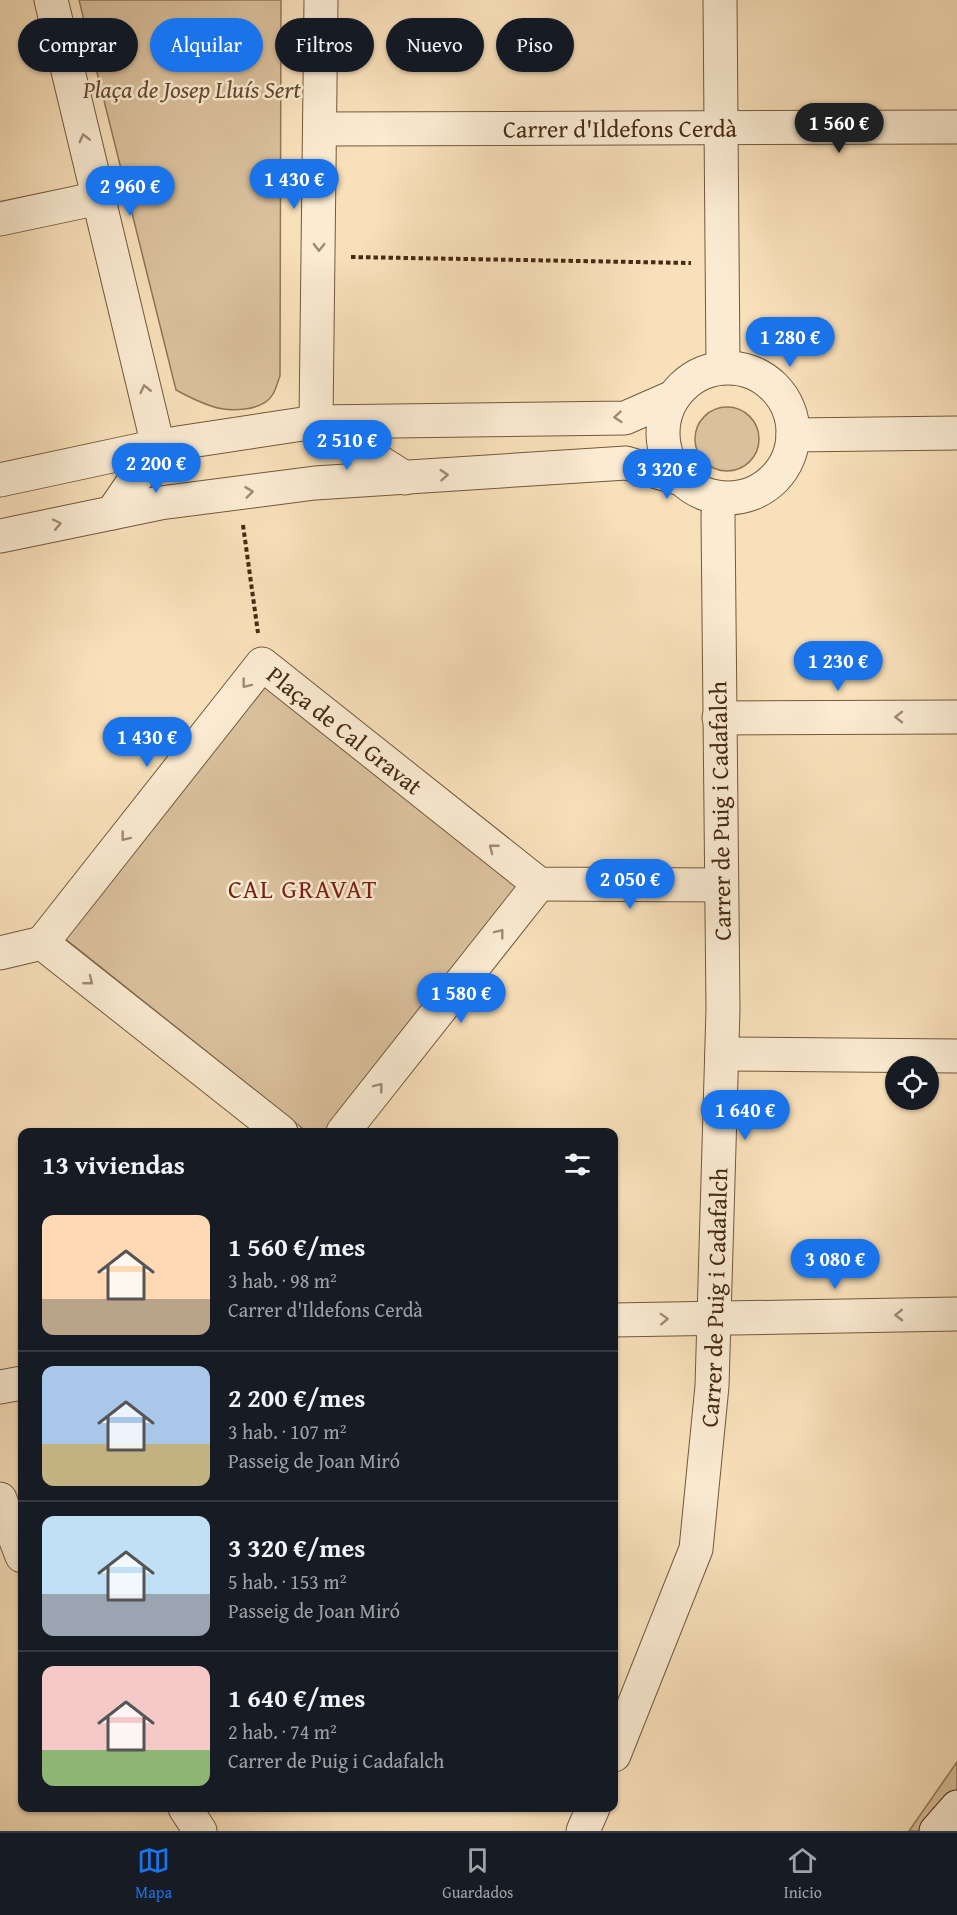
<!DOCTYPE html>
<html lang="es">
<meta charset="utf-8">
<style>
:root{--surface:#171b24;--page:#242831;--text:#f1f3f6;--muted:#9ea1a6;--line:#363941;--accent:#1a73e8}
body{margin:0;font-family:"Gentium Book Plus",serif;background:var(--page);color:var(--text);height:100vh;display:flex;flex-direction:column;font-size:22px;white-space:nowrap}
*{box-sizing:border-box;margin:0}
p{font-size:20px;color:var(--muted)}
.icon{flex:none;width:33px;height:33px;fill:none;stroke:currentColor;stroke-width:2;stroke-linecap:round;stroke-linejoin:round}
.map{position:relative;flex:1;overflow:hidden}
.panel{position:absolute;left:18px;top:1128px;width:600px;height:684px;display:flex;flex-direction:column;background:var(--surface);border-radius:12px;box-shadow:0 2px 4px #0004}
.panel>*{flex:none}
.banner{position:absolute;left:18px;top:18px;width:600px;height:54px;display:flex;gap:12px}
.controls{position:absolute;left:885px;top:1056px;display:grid;gap:12px}
.controls a{display:grid;place-items:center;width:54px;height:54px;border-radius:50%;background:var(--surface);box-shadow:0 2px 4px #0004;font-size:30px}
.price{position:absolute;translate:-50% -51px;padding:0 14px;border-radius:21px;background:var(--accent);color:#fff;font-size:20px;line-height:39px;filter:drop-shadow(0 2px 3px #0008)}
.price::after{content:'';position:absolute;left:50%;top:36px;width:18px;height:14px;margin-left:-9px;background:inherit;clip-path:polygon(0 0,100% 0,50% 100%)}
.price.selected{background:#222;color:#fff}
ul{padding:0;list-style:none}
li{display:flex;align-items:center;gap:18px;height:150px;padding:0 24px}
li+li{border-top:2px solid var(--line)}
li span{display:grid;place-items:center;flex:none;width:168px;height:120px;border-radius:12px;color:#555}
li>.icon{margin-inline-start:auto}
span .icon{width:72px;height:72px;fill:#fffc;stroke-width:1}
li b{font-size:26px}
h2{display:flex;justify-content:space-between;align-items:center;height:72px;padding:0 24px;font-size:26px}
.chip{padding:0 21px;border-radius:27px;background:var(--surface);box-shadow:0 2px 4px #0004;font-size:21px;line-height:54px}
.chip.selected{background:var(--accent);color:#fff}
.tab-bar{display:flex;justify-content:space-around;align-items:center;height:84px;border-top:2px solid var(--line);background:var(--surface);font-size:16px;color:var(--muted)}
.tab-bar a{display:grid;justify-items:center;gap:3px}
.tab-bar .selected{color:var(--accent)}
.map>svg:first-child{display:block}
.green{fill:#dac19d;stroke:#907658;stroke-width:1.5}
.lines{fill:none;stroke-linecap:round;stroke-linejoin:round}
.street-casing{stroke:#73583c;stroke-width:35}
.secondary-casing{stroke:#472a12;stroke-width:35}
.path{stroke:#472a12;stroke-width:4;stroke-dasharray:4.5 3;stroke-linecap:butt}
.street{stroke:#faebd2;stroke-width:33}
.secondary{stroke:#faebd2;stroke-width:33}
.oneway{stroke:#a08a72}
.labels{text-anchor:middle;dominant-baseline:central;stroke-width:5;stroke-linejoin:round;paint-order:stroke}
.park-label{font-size:24px;font-style:italic;fill:#64482e;stroke:#faebd2}
.street-label{font-size:24px;fill:#472a12;stroke:#faebd2}
.neighbourhood-label{font-size:26px;letter-spacing:1.5px;fill:#7a1f14;stroke:#faebd2}
</style>
<div class="map">
<svg width="957" height="1831" viewBox="0 0 957 1831">
<rect width="100%" height="100%" fill="#f8e0ba"/>
<filter id="stains"><feTurbulence type="fractalNoise" baseFrequency=".00333" numOctaves="4"/><feColorMatrix values="0 0 0 0 .2 0 0 0 0 .09 0 0 0 0 .02 0 0 0 .5 -.17"/></filter>
<radialGradient id="worn" r=".72"><stop offset=".6" stop-color="#630" stop-opacity="0"/><stop offset="1" stop-color="#630" stop-opacity=".3"/></radialGradient>
<g class="green">
<path d="M79 0H281L280 376C278 381 276 389 273 394 263 412 228 412 211 406 199 402 187 396 176 390Z"/>
<circle cx="727" cy="439" r="32"/>
<polygon points="266,682 521,886 325,1132 307,1132 63,937"/>
<polygon points="957,1762 957,1831 909,1831"/>
</g>
<g class="lines">
<defs>
<g id="street">
<polyline points="51,0 158,446 112,513"/>
<polyline points="321,0 316,422 405,478"/>
<polyline points="720,0 723,367"/>
<path id="s1" d="M320 129 957 127"/>
<polyline points="0,219 99,198"/>
<circle cx="728" cy="433" r="65"/>
<polyline points="793,435 957,433"/>
<polyline points="0,480 158,446 316,422 625,418 673,397"/>
<polyline points="0,536 160,503 315,483 626,463 681,479"/>
<polyline points="719,718 957,717"/>
<polyline points="0,953 42,943"/>
<polyline points="722,1054 957,1056"/>
<path id="s2" d="M281 1132 42 943 262 664 539 884 721 885"/>
<polyline points="343,1132 539,884"/>
<polyline points="614,1320 957,1314"/>
<polyline points="0,1387 22,1383"/>
<polyline points="0,1499 22,1556"/>
<path id="s3" d="M614 1755 696 1549 712 1386 723 1009 718 517 719 498"/>
<polyline points="185,1808 200,1831"/>
<polyline points="583,1831 593,1808"/>
</g>
<polyline id="secondary" points="936,1831 957,1807"/>
</defs>
<use href="#street" class="street-casing"/>
<use href="#secondary" class="secondary-casing"/>
<g class="path">
<polyline points="351,257 691,263"/>
<polyline points="243,525 258,633"/>
</g>
<use href="#street" class="street"/>
<use href="#secondary" class="secondary"/>
</g>
<defs><path id="oneway-chevron" d="M-2-3.5L2.5 0L-2 3.5" fill="none" stroke-width="1.6" stroke-linecap="round" stroke-linejoin="round" transform="scale(1.5)"/></defs>
<g class="oneway">
<use href="#oneway-chevron" transform="translate(84 138) rotate(-104)"/>
<use href="#oneway-chevron" transform="translate(319 247) rotate(91)"/>
<use href="#oneway-chevron" transform="translate(145 389) rotate(-103)"/>
<use href="#oneway-chevron" transform="translate(618 417) rotate(175)"/>
<use href="#oneway-chevron" transform="translate(444 475) rotate(-4)"/>
<use href="#oneway-chevron" transform="translate(249 492) rotate(-7)"/>
<use href="#oneway-chevron" transform="translate(57 524) rotate(-12)"/>
<use href="#oneway-chevron" transform="translate(246 684) rotate(128)"/>
<use href="#oneway-chevron" transform="translate(899 717) rotate(180)"/>
<use href="#oneway-chevron" transform="translate(125 837) rotate(128)"/>
<use href="#oneway-chevron" transform="translate(493 848) rotate(-142)"/>
<use href="#oneway-chevron" transform="translate(500 933) rotate(-52)"/>
<use href="#oneway-chevron" transform="translate(89 981) rotate(38)"/>
<use href="#oneway-chevron" transform="translate(379 1087) rotate(-52)"/>
<use href="#oneway-chevron" transform="translate(899 1315) rotate(179)"/>
<use href="#oneway-chevron" transform="translate(664 1319) rotate(-2)"/>
</g>
<g class="labels">
<g class="park-label">
<text x="192" y="89">Plaça de Josep Lluís Sert</text>
</g>
<g class="street-label">
<text stroke="none"><textPath href="#s1" startOffset="300">Carrer d'Ildefons Cerdà</textPath></text>
<text stroke="none"><textPath href="#s2" startOffset="766">Plaça de Cal Gravat</textPath></text>
<text transform="translate(720 811) rotate(-91)">Carrer de Puig i Cadafalch</text>
<text stroke="none"><textPath href="#s3" startOffset="474">Carrer de Puig i Cadafalch</textPath></text>
</g>
<g class="neighbourhood-label">
<text x="303" y="888">CAL GRAVAT</text>
</g>
</g>
<rect width="100%" height="100%" filter="url(#stains)"/>
<rect width="100%" height="100%" fill="url(#worn)"/>
</svg>
<div class="controls">
<a><svg class="icon" aria-label="locate" viewBox="0 0 24 24"><circle cx="12" cy="12" r="6"/><path d="M12 2v4M12 18v4M2 12h4M18 12h4"/></svg></a>
</div>
<b class="price selected" style="left:839px;top:154px">1 560 €</b>
<b class="price" style="left:294px;top:210px">1 430 €</b>
<b class="price" style="left:130px;top:217px">2 960 €</b>
<b class="price" style="left:790px;top:368px">1 280 €</b>
<b class="price" style="left:347px;top:471px">2 510 €</b>
<b class="price" style="left:156px;top:494px">2 200 €</b>
<b class="price" style="left:667px;top:500px">3 320 €</b>
<b class="price" style="left:838px;top:692px">1 230 €</b>
<b class="price" style="left:147px;top:768px">1 430 €</b>
<b class="price" style="left:630px;top:910px">2 050 €</b>
<b class="price" style="left:461px;top:1024px">1 580 €</b>
<b class="price" style="left:745px;top:1141px">1 640 €</b>
<b class="price" style="left:835px;top:1290px">3 080 €</b>
<div class="banner">
<a class="chip">Comprar</a>
<a class="chip selected">Alquilar</a>
<a class="chip">Filtros</a>
<a class="chip">Nuevo</a>
<a class="chip">Piso</a>
</div>
<section class="panel">
<h2>13 viviendas<svg class="icon" aria-label="filters" viewBox="0 0 24 24"><path d="M4 7h16M4 17h16"/><circle cx="9" cy="7" r="2"/><circle cx="15" cy="17" r="2"/></svg></h2>
<ul>
<li><span style="background:linear-gradient(#ffd9b3 70%,#b9a48a 0)"><svg class="icon" aria-label="home" viewBox="0 0 24 24"><path d="M3 11l9-7 9 7M6 9v11h12V9"/></svg></span><div><b>1 560 €/mes</b><p>3 hab. · 98 m²</p><p>Carrer d'Ildefons Cerdà</p></div></li>
<li><span style="background:linear-gradient(#a9c7e8 65%,#c2b280 0)"><svg class="icon" aria-label="home" viewBox="0 0 24 24"><path d="M3 11l9-7 9 7M6 9v11h12V9"/></svg></span><div><b>2 200 €/mes</b><p>3 hab. · 107 m²</p><p>Passeig de Joan Miró</p></div></li>
<li><span style="background:linear-gradient(#bfe0f5 65%,#9aa5b1 0)"><svg class="icon" aria-label="home" viewBox="0 0 24 24"><path d="M3 11l9-7 9 7M6 9v11h12V9"/></svg></span><div><b>3 320 €/mes</b><p>5 hab. · 153 m²</p><p>Passeig de Joan Miró</p></div></li>
<li><span style="background:linear-gradient(#f6c9c9 70%,#8fb573 0)"><svg class="icon" aria-label="home" viewBox="0 0 24 24"><path d="M3 11l9-7 9 7M6 9v11h12V9"/></svg></span><div><b>1 640 €/mes</b><p>2 hab. · 74 m²</p><p>Carrer de Puig i Cadafalch</p></div></li>
</ul>
</section>
</div>
<nav class="tab-bar">
<a class="selected"><svg class="icon" aria-label="map" viewBox="0 0 24 24"><path d="M3 6l6-2 6 2 6-2v14l-6 2-6-2-6 2zM9 4v14M15 6v14"/></svg>Mapa</a>
<a><svg class="icon" aria-label="saved" viewBox="0 0 24 24"><path d="M7 4h10v16l-5-4-5 4z"/></svg>Guardados</a>
<a><svg class="icon" aria-label="home" viewBox="0 0 24 24"><path d="M3 11l9-7 9 7M6 9v11h12V9"/></svg>Inicio</a>
</nav>
